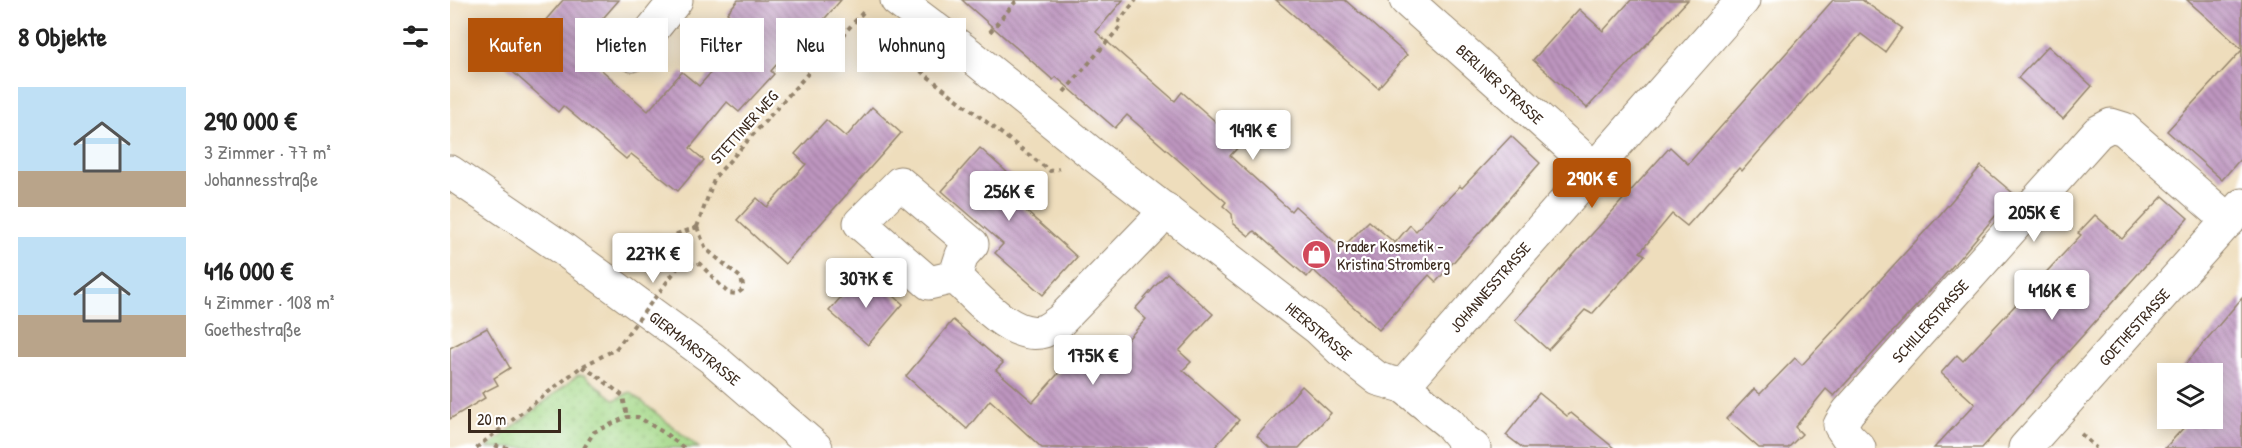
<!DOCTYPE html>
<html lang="de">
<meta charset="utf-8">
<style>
:root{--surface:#fff;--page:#f6f6f6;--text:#222;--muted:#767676;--accent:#b45309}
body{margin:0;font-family:"Patrick Hand",sans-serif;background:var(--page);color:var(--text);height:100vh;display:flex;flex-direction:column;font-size:22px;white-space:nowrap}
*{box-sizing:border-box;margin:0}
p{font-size:20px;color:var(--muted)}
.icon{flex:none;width:33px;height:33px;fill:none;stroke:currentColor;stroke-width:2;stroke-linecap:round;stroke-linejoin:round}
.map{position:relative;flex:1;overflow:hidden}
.drawer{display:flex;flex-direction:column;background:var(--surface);width:450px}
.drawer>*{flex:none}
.banner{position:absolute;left:18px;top:18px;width:570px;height:54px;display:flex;gap:12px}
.fabs{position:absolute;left:1707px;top:363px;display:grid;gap:12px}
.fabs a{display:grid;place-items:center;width:66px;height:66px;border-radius:0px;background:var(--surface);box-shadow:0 3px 15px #0003;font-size:30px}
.scale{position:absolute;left:18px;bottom:15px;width:93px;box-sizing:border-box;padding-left:6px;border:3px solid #3b2a1e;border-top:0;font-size:16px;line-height:21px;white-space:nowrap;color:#3b2a1e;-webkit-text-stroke:4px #fff;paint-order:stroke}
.price{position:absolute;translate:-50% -51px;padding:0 14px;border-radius:6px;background:#fff;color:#222;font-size:20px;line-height:39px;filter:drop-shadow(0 2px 3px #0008)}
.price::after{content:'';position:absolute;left:50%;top:36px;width:18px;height:14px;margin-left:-9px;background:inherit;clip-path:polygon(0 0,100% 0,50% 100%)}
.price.current{background:var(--accent);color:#fff}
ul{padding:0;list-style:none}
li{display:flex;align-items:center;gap:18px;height:150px;padding:0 18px}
li span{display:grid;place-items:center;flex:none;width:168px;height:120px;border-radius:0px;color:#555}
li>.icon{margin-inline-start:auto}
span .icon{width:72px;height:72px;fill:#fffc;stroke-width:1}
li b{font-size:26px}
h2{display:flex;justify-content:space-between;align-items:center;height:72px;padding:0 18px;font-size:26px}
.chip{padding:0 21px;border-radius:0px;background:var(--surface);box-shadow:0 3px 15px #0003;font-size:21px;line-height:54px}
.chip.current{background:var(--accent);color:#fff}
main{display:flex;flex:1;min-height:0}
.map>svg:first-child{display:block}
.park{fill:url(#park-dots);stroke:#708153;stroke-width:1.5}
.building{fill:url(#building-back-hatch)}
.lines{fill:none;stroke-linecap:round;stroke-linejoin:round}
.minor-casing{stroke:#94846d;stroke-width:35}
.major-casing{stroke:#94846d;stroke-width:35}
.path{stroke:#94846d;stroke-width:4;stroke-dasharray:4.5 4.5;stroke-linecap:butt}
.minor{stroke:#fff;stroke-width:33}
.major{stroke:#fff;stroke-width:33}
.path-bridge{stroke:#94846d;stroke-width:4;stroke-dasharray:4.5 4.5;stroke-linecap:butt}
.labels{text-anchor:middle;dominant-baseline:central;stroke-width:4.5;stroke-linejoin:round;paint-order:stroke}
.street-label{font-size:16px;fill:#3b2a1e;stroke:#fff}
.poi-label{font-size:16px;fill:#3b2a1e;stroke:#fff;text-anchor:start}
</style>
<main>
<section class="drawer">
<h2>8 Objekte<svg class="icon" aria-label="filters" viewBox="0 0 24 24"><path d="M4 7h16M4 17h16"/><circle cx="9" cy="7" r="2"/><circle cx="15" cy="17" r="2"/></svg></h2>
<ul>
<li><span style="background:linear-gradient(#bfe0f5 70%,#b9a48a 0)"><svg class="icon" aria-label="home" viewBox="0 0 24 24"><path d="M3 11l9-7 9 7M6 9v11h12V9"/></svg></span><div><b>290 000 €</b><p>3 Zimmer · 77 m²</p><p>Johannesstraße</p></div></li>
<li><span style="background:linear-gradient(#bfe0f5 65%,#b9a48a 0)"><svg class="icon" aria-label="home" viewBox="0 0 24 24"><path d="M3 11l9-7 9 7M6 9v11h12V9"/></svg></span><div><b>416 000 €</b><p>4 Zimmer · 108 m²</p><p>Goethestraße</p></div></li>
</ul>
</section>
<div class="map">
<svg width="1792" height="448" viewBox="0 0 1792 448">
<defs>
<pattern id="park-dots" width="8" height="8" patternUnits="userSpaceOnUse" patternTransform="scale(1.5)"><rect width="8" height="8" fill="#a4d888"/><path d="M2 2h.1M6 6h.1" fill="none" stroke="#8eba75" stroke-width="1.8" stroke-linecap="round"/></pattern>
<pattern id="building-back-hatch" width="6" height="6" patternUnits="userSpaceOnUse" patternTransform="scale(1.5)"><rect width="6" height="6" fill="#bd95bf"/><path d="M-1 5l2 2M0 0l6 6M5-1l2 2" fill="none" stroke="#9b7a9b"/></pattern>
</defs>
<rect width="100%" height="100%" fill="#fff"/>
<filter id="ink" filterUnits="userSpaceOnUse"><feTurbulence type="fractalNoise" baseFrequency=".0167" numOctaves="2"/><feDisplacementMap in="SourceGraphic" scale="12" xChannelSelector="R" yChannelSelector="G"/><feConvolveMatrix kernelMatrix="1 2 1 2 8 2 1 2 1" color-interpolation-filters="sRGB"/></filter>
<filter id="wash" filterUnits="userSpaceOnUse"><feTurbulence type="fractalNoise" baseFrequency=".008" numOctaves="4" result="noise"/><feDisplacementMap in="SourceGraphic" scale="24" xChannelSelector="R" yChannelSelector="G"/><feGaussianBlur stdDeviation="1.35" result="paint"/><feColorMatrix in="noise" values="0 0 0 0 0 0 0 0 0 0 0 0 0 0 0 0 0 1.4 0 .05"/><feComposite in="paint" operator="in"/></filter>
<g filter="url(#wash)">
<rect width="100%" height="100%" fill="#eeddbc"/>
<polygon class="park" points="128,375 134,375 165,400 180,392 249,448 37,448"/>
<g id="blocks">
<g class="building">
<polygon points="113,0 169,0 127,48 198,111 232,72 249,86 298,31 277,13 288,0 391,0 362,33 357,30 321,71 324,74 289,112 277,102 240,148 254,160 228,191 181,154 176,159 113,106 108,112 56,66"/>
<polygon points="512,0 673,0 646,32 725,101 732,92 791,144 780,156 841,211 845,206 892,248 919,221 945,243 960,225 966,231 992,202 994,203 1010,186 1012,188 1061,136 1090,163 986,282 979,275 929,330 863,270 857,277 804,231 799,236 783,223 782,214 773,206 776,202 677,115 665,128 606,77 603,80"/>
<polygon points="826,0 895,0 957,55 928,88"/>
<polygon points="1181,0 1238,0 1137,108 1083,60 1129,9 1153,31"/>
<polygon points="1383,0 1412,0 1452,28 1435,52 1411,34 1292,171 1289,168 1237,226 1222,214 1190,252 1195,255 1142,314 1135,310 1098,350 1065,320 1220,147 1238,164"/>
<polygon points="1737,0 1792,0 1792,49"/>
<polygon points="1598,46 1642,86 1613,119 1568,78"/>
<polygon points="1792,50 1792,157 1772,180 1717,131"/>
<polygon points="422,107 451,133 335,264 287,220 307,198 317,207 356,164 345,154 376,120 396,137"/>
<polygon points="530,148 568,182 557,194 627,257 593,295 545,253 553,244 492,191"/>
<polygon points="1531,166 1564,194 1500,269 1384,396 1376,389 1345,427 1352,434 1338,448 1309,448 1276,419 1304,389 1310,394 1345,358 1352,365 1487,218"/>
<polygon points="1713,196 1738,218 1532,448 1484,448 1525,404 1491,373 1507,355 1513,361 1631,235 1628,233 1645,215 1672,239"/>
<polygon points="717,273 763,314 729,351 741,362 733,370 789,420 764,448 592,448 540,400 517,429 456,376 503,320 553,363 546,370 583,402 630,349 652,368 696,319 685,309"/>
<polygon points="419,274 453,304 418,345 379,311 403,283 407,287"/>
<polygon points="1792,298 1792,448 1715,448 1737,424 1731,418 1762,418 1762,374 1727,374"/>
<polygon points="37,328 60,368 44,378 48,385 32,393 35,398 0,419 0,348"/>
<polygon points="852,386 881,413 849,448 820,448 807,436"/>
<polygon points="1089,393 1117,416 1121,413 1164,448 1073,448 1056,435"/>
</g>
</g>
</g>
<g filter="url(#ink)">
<use href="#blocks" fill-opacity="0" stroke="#94846d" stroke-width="1.5"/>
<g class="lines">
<defs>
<g id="minor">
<polyline points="447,0 520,55 641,153 869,329 891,350 928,379 953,386 999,423 1013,440 1024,448"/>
<polyline points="956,0 1144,168"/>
<polyline points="182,55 226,0"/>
<path d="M505 277 512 255 522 244 450 183 410 223 479 283 505 277C526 296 562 341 594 331 599 329 605 324 610 321L703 225 715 209"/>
<polyline points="953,386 1293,0"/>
<polyline points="1409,448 1398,437 1390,425 1398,412 1648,132 1661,125 1674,129 1779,221"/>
<polyline points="1575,448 1792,205"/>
</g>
<polyline id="major" points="0,172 113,249 262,358 366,448"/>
</defs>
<use href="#minor" class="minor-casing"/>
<use href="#major" class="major-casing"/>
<g class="path">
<polyline points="423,22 424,35 600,171 609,169"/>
<polyline points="540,32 567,0"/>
<polyline points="614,92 670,27 669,21 686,0"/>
<polyline points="247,227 265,177 416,9"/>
<polygon points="247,227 256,249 290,277 293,285 292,290 287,294 278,293 248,262 229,266 230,262 224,256 218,246 227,234"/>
<polyline points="132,367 146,375 173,396 177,417"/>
<polyline points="1631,434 1646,448"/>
<polyline points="26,448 131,367 166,349"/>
<polyline points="46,448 47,446 58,448"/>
<polyline points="134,448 144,432 177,417 188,417 216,434 234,448"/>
</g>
<use href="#minor" class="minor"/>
<use href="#major" class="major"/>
<polyline class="path-bridge" points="166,349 229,266"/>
</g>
</g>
<defs>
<symbol id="shop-disc" viewBox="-11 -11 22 22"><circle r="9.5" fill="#d1495b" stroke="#fff"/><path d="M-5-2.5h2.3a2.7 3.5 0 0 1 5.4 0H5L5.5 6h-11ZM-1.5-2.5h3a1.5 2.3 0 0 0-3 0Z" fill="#fff"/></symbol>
</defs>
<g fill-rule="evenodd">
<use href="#shop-disc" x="850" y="238" width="33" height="33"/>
</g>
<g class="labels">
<g class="street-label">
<text transform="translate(1050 84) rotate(42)">BERLINER STRASSE</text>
<text transform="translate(294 127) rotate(-48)">STETTINER WEG</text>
<text transform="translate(1040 287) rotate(-49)">JOHANNESSTRASSE</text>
<text transform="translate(1480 321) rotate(-48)">SCHILLERSTRASSE</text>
<text transform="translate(1684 327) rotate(-48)">GOETHESTRASSE</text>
<text transform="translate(869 331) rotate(40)">HEERSTRASSE</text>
<text transform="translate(245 348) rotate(38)">GIERMAARSTRASSE</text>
</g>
<g class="poi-label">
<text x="887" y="246">Prader Kosmetik -<tspan x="887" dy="18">Kristina Stromberg</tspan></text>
</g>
</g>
</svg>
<div class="fabs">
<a><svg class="icon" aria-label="layers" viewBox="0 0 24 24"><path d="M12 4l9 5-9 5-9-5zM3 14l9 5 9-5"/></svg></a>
</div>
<div class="scale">20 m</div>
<b class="price" style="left:803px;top:161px">149K €</b>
<b class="price current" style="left:1142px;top:209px">290K €</b>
<b class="price" style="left:559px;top:222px">256K €</b>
<b class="price" style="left:1584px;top:243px">205K €</b>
<b class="price" style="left:203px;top:284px">227K €</b>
<b class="price" style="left:416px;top:309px">307K €</b>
<b class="price" style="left:1602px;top:321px">416K €</b>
<b class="price" style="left:643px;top:386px">175K €</b>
<div class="banner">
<a class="chip current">Kaufen</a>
<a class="chip">Mieten</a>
<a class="chip">Filter</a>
<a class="chip">Neu</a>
<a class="chip">Wohnung</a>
</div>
</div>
</main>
